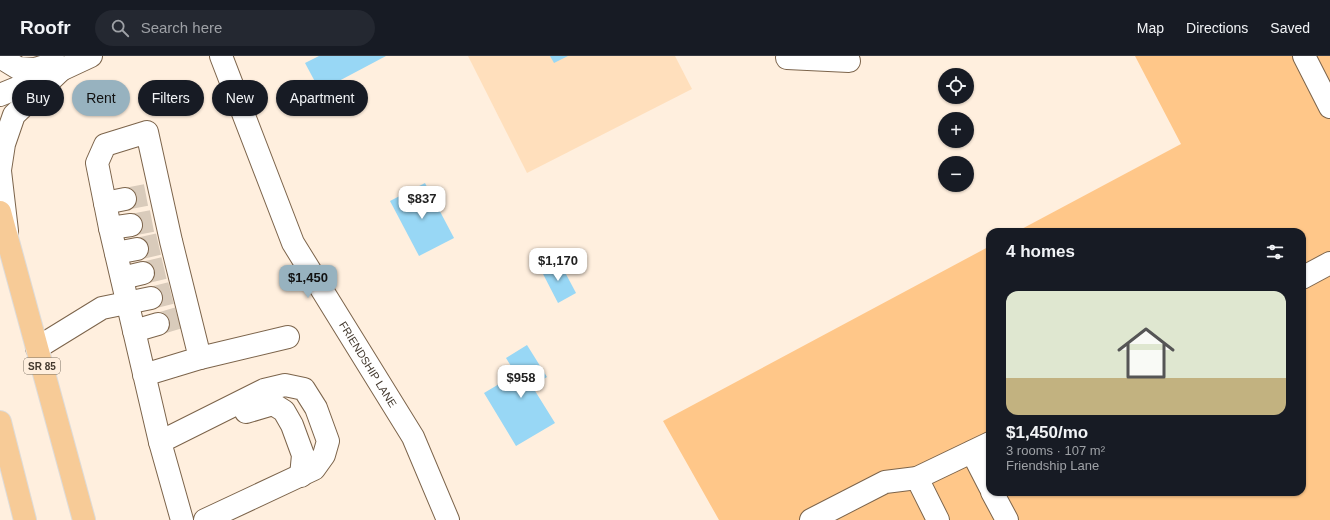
<!DOCTYPE html>
<meta charset="utf-8">
<style>
:root{--surface:#171b24;--page:#242831;--text:#f1f3f6;--muted:#9ea1a6;--line:#363941;--accent:#97b2bf}
body{margin:0;font-family:Arial,sans-serif;background:var(--page);color:var(--text);height:100vh;display:flex;flex-direction:column;font-size:15px;white-space:nowrap}
*{box-sizing:border-box;margin:0}
p{font-size:13px;color:var(--muted)}
.icon{flex:none;width:22px;height:22px;fill:none;stroke:currentColor;stroke-width:2;stroke-linecap:round;stroke-linejoin:round}
.map{position:relative;flex:1;overflow:hidden}
.details{position:absolute;left:986px;top:172px;width:320px;height:268px;display:flex;flex-direction:column;background:var(--surface);border-radius:12px;box-shadow:0 1px 3px #0004}
.details>*{flex:none}
.top-card{position:absolute;left:12px;top:24px;width:380px;height:36px;display:flex;gap:8px}
.tools{position:absolute;left:938px;top:12px;display:grid;gap:8px}
.tools a{display:grid;place-items:center;width:36px;height:36px;border-radius:50%;background:var(--surface);box-shadow:0 1px 3px #0004;font-size:20px}
.price{position:absolute;translate:-50% -34px;padding:0 9px;border-radius:8px;background:#fff;color:#222;font-size:13px;line-height:26px;filter:drop-shadow(0 1px 2px #0008)}
.price::after{content:'';position:absolute;left:50%;top:24px;width:12px;height:9px;margin-left:-6px;background:inherit;clip-path:polygon(0 0,100% 0,50% 100%)}
.price.active{background:var(--accent);color:#111}
ul{padding:0;list-style:none}
li{display:grid;align-content:center;gap:8px;height:212px;padding:0 20px}
li span{display:grid;place-items:center;height:124px;border-radius:12px;color:#555}
li>.icon{margin-inline-start:auto}
span .icon{width:72px;height:72px;fill:#fffc;stroke-width:1}
li b{font-size:17px}
h2{display:flex;justify-content:space-between;align-items:center;height:48px;padding:0 20px;font-size:17px}
.chip{padding:0 14px;border-radius:18px;background:var(--surface);box-shadow:0 1px 3px #0004;font-size:14px;line-height:36px}
.chip.active{background:var(--accent);color:#111}
header{display:flex;align-items:center;gap:24px;box-sizing:border-box;height:56px;padding:0 20px;background:var(--surface);border-bottom:1px solid var(--line)}
header strong{font-size:19px}
nav{display:flex;gap:22px;margin-inline-start:auto;font-size:14px}
.search{width:280px;height:36px;background:var(--page);display:flex;align-items:center;gap:10px;box-sizing:border-box;padding:0 14px;border-radius:22px;color:var(--muted);font-size:15px}
.map>svg:first-child{display:block}
.built{fill:#ffdfbc}
.green{fill:#ffc789}
.building{fill:#98d7f5}
.lines{fill:none;stroke-linecap:round;stroke-linejoin:round}
.minor-tunnel{stroke:#d9cbbb;stroke-width:22;stroke-dasharray:22 11;stroke-linecap:butt}
.minor-casing{stroke:#7c644b;stroke-width:24}
.major-casing{stroke:#dddbd9;stroke-width:24}
.minor{stroke:#fff;stroke-width:22}
.major{stroke:#f7cb97;stroke-width:22}
.labels{text-anchor:middle;dominant-baseline:central;stroke-width:4;stroke-linejoin:round;paint-order:stroke}
.shield{fill:#ffefde;stroke:#7b7063;stroke-width:1}
.shield-label{font-size:10px;font-weight:bold;fill:#43392e}
.street-label{font-size:11px;fill:#43392e;stroke:#ffefde}
</style>
<header>
<strong>Roofr</strong>
<div class="search"><svg class="icon" aria-label="search" viewBox="0 0 24 24"><circle cx="10" cy="10" r="6"/><path d="M15 15l6 6"/></svg>Search here</div>
<nav><a>Map</a><a>Directions</a><a>Saved</a></nav>
</header>
<div class="map">
<svg width="1330" height="464" viewBox="0 0 1330 464">
<rect width="100%" height="100%" fill="#ffefde"/>
<polygon class="built" points="468,0 675,0 692,33 527,117"/>
<polygon class="green" points="1135,0 1330,0 1330,464 719,464 663,365 990,190 990,436 1302,436 1302,176 1016,176 1181,88"/>
<g class="building">
<polygon points="319,0 386,0 320,35 305,7"/>
<polygon points="550,0 568,0 554,7"/>
<polygon points="425,127 454,182 419,200 390,145"/>
<polygon points="559,205 576,237 558,247 541,214"/>
<polygon points="527,289 547,321 532,330 555,367 516,390 484,337 516,318 506,302"/>
</g>
<g class="lines">
<g class="minor-tunnel">
<polyline points="125,143 146,139"/>
<polyline points="131,169 152,165"/>
<polyline points="137,193 159,188"/>
<polyline points="143,217 164,212"/>
<polyline points="151,242 171,237"/>
<polyline points="158,268 178,262"/>
</g>
<defs>
<g id="minor">
<path id="s1" d="M221 0 293 187 413 381 448 464"/>
<polyline points="1304,0 1330,51"/>
<polyline points="0,1 18,12 35,13 55,7"/>
<polyline points="787,2 849,5"/>
<polyline points="0,39 61,14 91,0"/>
<polyline points="0,114 4,88 14,59 61,14"/>
<polyline points="0,115 7,175"/>
<polyline points="105,147 125,143"/>
<polyline points="110,172 131,169"/>
<polyline points="116,197 137,193"/>
<polyline points="122,222 143,217"/>
<polyline points="1302,222 1330,207"/>
<polyline points="134,275 158,268"/>
<polyline points="37,292 102,252 151,242"/>
<polyline points="200,302 288,281"/>
<polyline points="144,319 200,302 171,185 147,76 105,89 97,107 110,172 160,386"/>
<polyline points="246,356 273,348 284,355 292,369 303,399 301,420"/>
<polyline points="972,396 990,431"/>
<polyline points="917,422 938,464"/>
<polyline points="992,436 1007,464"/>
<polyline points="182,464 160,386 264,334 285,329 304,333 316,352 328,385 324,399 314,413 205,464"/>
<polyline points="811,464 885,426 917,422 990,387"/>
</g>
<g id="major">
<polyline points="0,156 84,464"/>
<polyline points="0,366 25,464"/>
</g>
</defs>
<use href="#minor" class="minor-casing"/>
<use href="#major" class="major-casing"/>
<use href="#minor" class="minor"/>
<use href="#major" class="major"/>
</g>
<g class="labels">
<rect class="shield" x="24" y="302" width="36" height="16" rx="3"/>
<g class="shield-label">
<text x="42" y="310">SR 85</text>
</g>
<g class="street-label">
<text stroke="none"><textPath href="#s1" startOffset="343">FRIENDSHIP LANE</textPath></text>
</g>
</g>
</svg>
<div class="tools">
<a><svg class="icon" aria-label="locate" viewBox="0 0 24 24"><circle cx="12" cy="12" r="6"/><path d="M12 2v4M12 18v4M2 12h4M18 12h4"/></svg></a>
<a>+</a>
<a>−</a>
</div>
<b class="price" style="left:422px;top:164px">$837</b>
<b class="price" style="left:558px;top:226px">$1,170</b>
<b class="price active" style="left:308px;top:243px">$1,450</b>
<b class="price" style="left:521px;top:343px">$958</b>
<div class="top-card">
<a class="chip">Buy</a>
<a class="chip active">Rent</a>
<a class="chip">Filters</a>
<a class="chip">New</a>
<a class="chip">Apartment</a>
</div>
<section class="details">
<h2>4 homes<svg class="icon" aria-label="filters" viewBox="0 0 24 24"><path d="M4 7h16M4 17h16"/><circle cx="9" cy="7" r="2"/><circle cx="15" cy="17" r="2"/></svg></h2>
<ul>
<li><span style="background:linear-gradient(#dfe7d0 70%,#c2b280 0)"><svg class="icon" aria-label="home" viewBox="0 0 24 24"><path d="M3 11l9-7 9 7M6 9v11h12V9"/></svg></span><div><b>$1,450/mo</b><p>3 rooms · 107 m²</p><p>Friendship Lane</p></div></li>
</ul>
</section>
</div>
